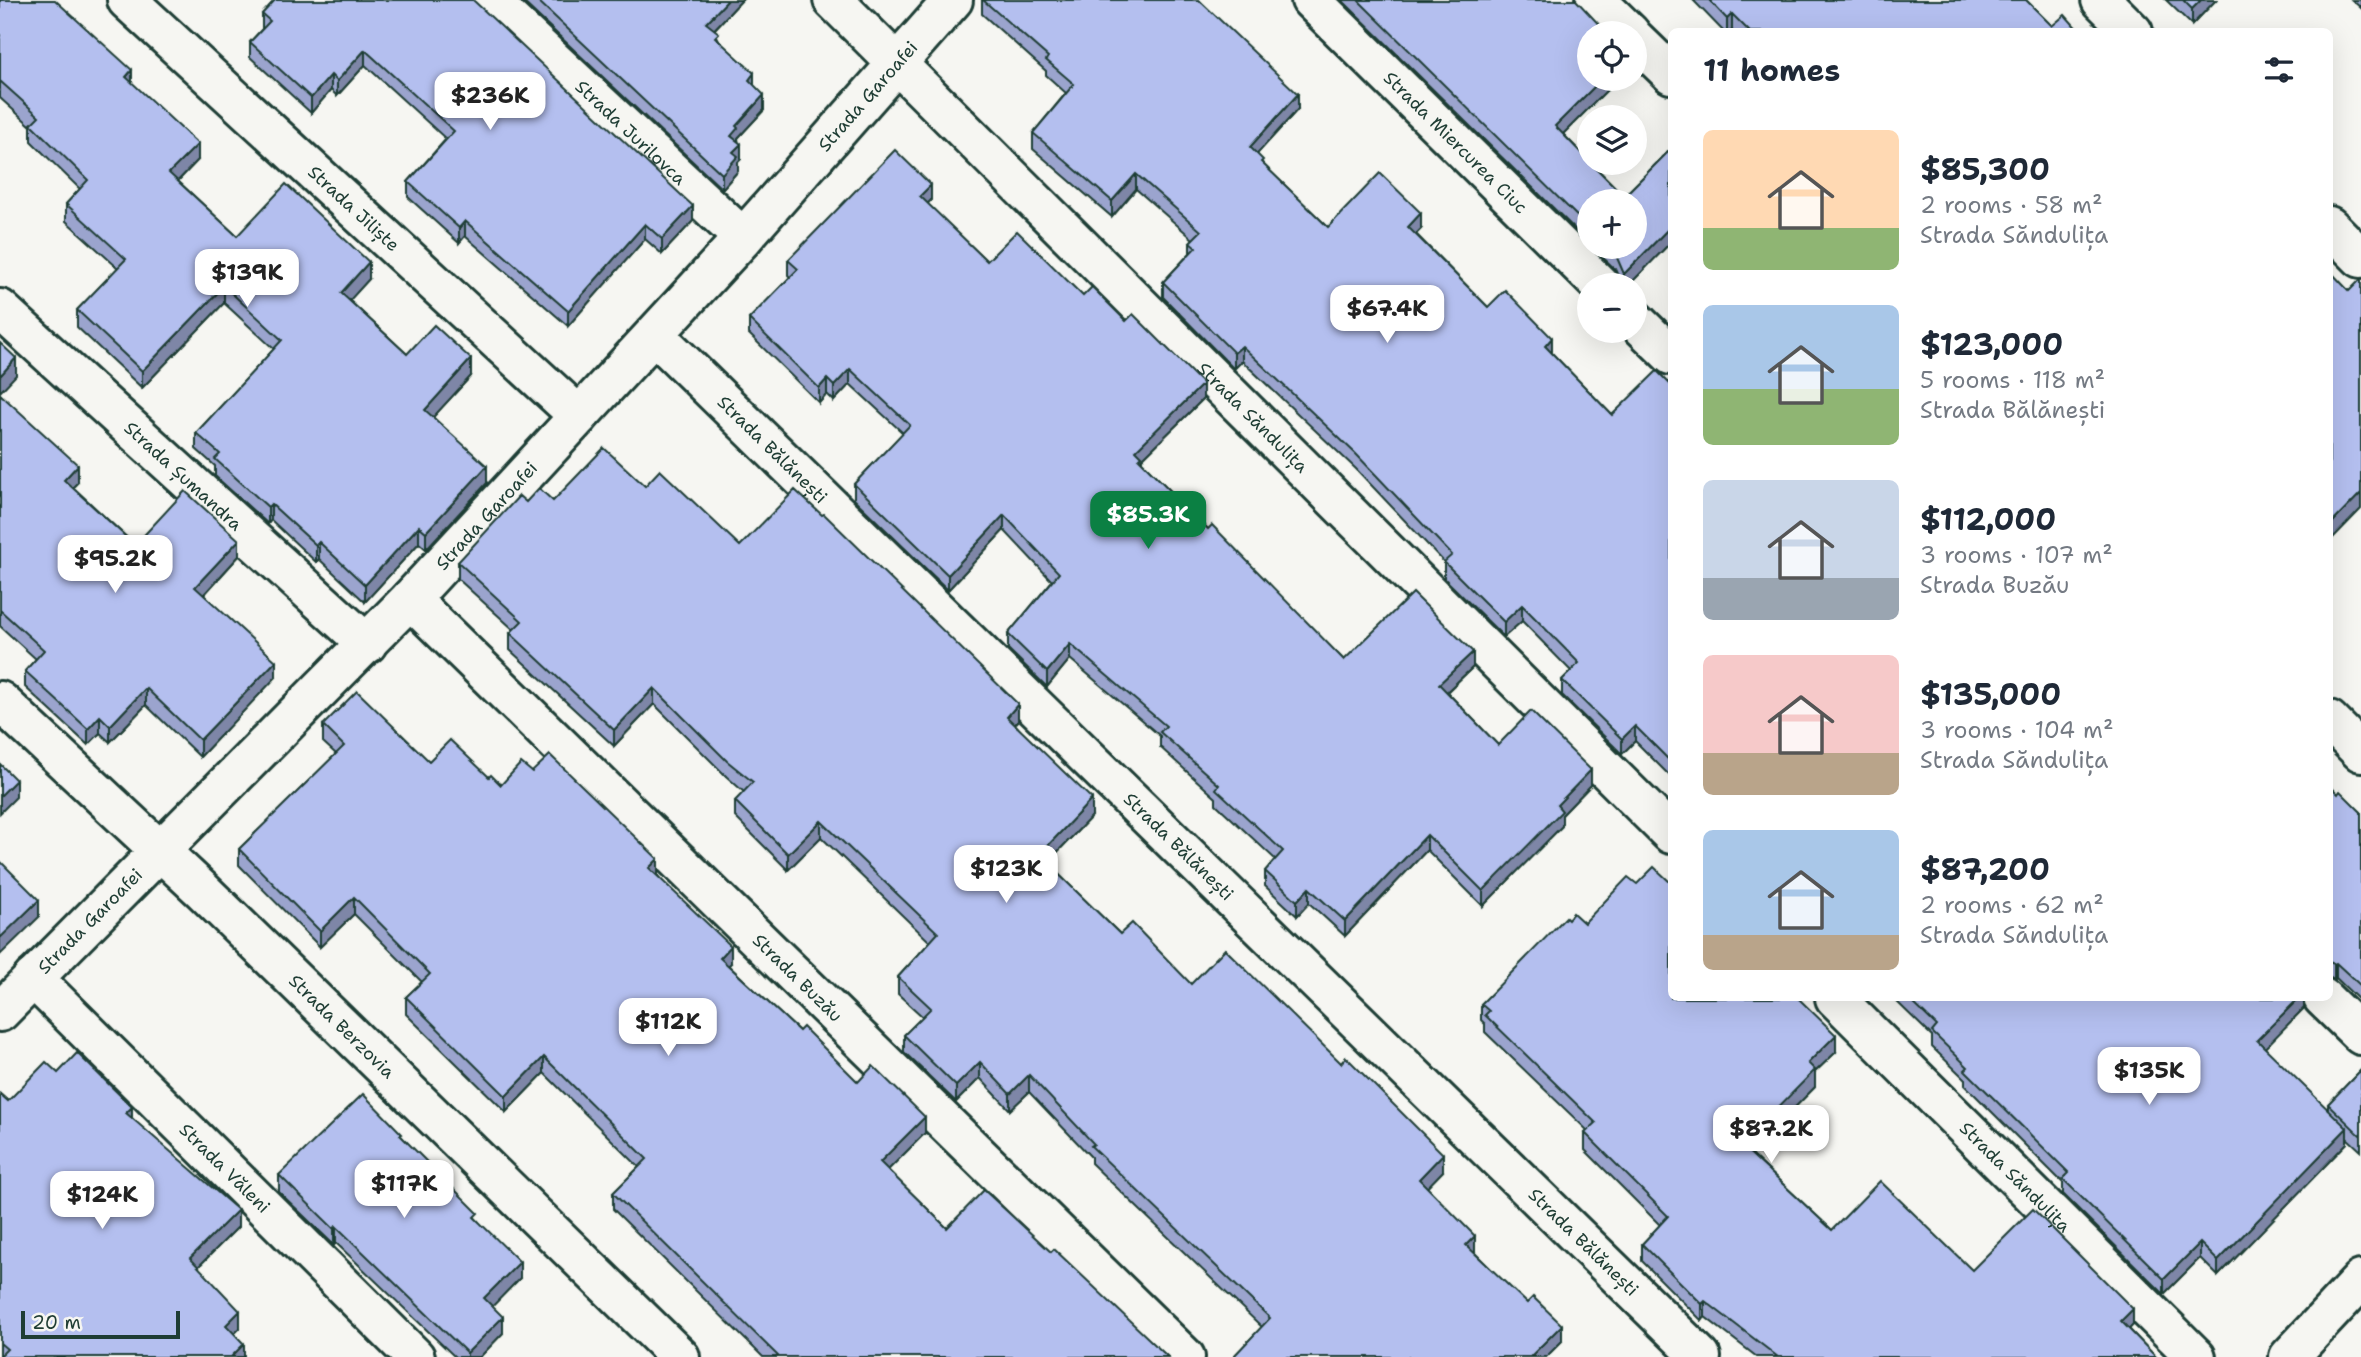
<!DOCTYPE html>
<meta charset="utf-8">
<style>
:root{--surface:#fff;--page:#f2f2f3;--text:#1f2937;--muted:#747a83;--accent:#0b8043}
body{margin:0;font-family:"Shantell Sans",sans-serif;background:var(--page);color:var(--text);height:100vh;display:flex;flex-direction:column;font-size:26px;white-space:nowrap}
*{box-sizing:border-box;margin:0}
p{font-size:23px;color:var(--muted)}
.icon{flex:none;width:38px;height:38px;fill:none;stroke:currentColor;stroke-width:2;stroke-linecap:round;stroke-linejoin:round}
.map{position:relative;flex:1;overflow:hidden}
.panel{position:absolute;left:1668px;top:28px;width:665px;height:973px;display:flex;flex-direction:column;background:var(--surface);border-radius:10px;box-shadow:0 7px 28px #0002}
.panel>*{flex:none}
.controls{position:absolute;left:1577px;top:21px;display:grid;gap:14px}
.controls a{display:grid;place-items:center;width:70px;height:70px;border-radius:50%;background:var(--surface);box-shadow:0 7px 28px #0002;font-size:35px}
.scale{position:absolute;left:21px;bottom:18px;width:159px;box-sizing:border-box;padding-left:7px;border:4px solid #1f3d34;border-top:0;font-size:19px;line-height:24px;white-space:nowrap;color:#1f3d34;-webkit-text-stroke:5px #f6f6f2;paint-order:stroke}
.price{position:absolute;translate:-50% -60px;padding:0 16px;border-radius:14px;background:#fff;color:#222;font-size:23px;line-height:46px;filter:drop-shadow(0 2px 4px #0008)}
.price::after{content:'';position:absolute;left:50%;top:42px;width:21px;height:16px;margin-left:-10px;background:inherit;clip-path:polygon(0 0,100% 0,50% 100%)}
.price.active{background:var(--accent);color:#fff}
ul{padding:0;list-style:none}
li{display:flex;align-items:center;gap:21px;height:175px;padding:0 35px}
li span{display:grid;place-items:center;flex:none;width:196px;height:140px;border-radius:10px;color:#555}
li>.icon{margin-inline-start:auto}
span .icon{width:84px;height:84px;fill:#fffc;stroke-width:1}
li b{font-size:30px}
h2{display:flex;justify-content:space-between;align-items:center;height:84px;padding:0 35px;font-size:30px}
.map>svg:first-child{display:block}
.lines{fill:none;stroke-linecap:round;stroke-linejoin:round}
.street-casing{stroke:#1f3d34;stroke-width:44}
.street{stroke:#f6f6f2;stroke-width:38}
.wall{fill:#9ba4ce;stroke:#1f3d34;stroke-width:2}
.shaded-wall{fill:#7e86a7;stroke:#1f3d34;stroke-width:2}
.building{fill:#b4bfef;stroke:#1f3d34;stroke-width:2}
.labels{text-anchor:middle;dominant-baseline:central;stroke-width:7;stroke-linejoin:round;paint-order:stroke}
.street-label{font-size:18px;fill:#1f3d34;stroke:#f6f6f2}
</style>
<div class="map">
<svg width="2361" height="1357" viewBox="0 0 2361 1357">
<rect width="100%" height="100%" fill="#f6f6f2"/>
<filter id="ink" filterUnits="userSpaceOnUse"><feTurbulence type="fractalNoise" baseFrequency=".0143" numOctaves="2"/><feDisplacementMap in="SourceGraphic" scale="14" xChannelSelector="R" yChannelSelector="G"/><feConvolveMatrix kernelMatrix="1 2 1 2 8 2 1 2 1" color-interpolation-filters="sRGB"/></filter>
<g filter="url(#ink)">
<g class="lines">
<defs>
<g id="street">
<path id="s1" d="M127 0 579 416"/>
<path id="s2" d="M489 0 743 238"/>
<path id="s3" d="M833 0 1671 834"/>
<path id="s4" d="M1311 0 1600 285"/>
<polyline points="1596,0 1630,33"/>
<polyline points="2101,0 2133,32"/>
<polyline points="1634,38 1671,74"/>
<polyline points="2329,226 2361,258"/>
<path id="s5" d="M0 309 367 644"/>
<polyline points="1634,319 1671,355"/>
<path id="s6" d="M655 335 1701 1357"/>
<path id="s7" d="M410 599 1185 1357"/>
<path id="s8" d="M0 701 202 890 680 1357"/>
<polyline points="2329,720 2361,752"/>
<path id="s9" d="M33 978 415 1357"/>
<path id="s10" d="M1835 998 2196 1357"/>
<polyline points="2323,998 2361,1035"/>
<path id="s11" d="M0 1012 410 599 743 238 953 0"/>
<polyline points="2289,1357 2361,1280"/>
</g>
</defs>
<use href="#street" class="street-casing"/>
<use href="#street" class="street"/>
</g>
<g class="wall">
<polygon points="0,0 132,83 198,160 178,181 237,236 369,279 349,300 407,354 471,376 433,417 487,483 426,549 419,543 365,602 319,559 316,562 271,520 268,524 215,476 215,466 196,449 196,433 274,349 224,303 142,388 77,327 77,310 118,268 66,221 66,204 80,189 31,141 31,126 0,98"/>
<polygon points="275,0 693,221 662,254 645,239 568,326 465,236 459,243 408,197 408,182 446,139 365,65 337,96 331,90 311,113 250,57 250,42 262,29 262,14"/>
<polygon points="521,0 742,0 714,30 719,40 754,86 764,110 738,138 741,159 738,162 738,171 722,189"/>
<polygon points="982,0 1199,0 1298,109 1257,154 1263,164 1328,227 1421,229 1416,234 1488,307 1552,353 1612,415 1671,385 1671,777 1635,741 1622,754 1562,695 1562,680 1571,671 1522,621 1504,637 1444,578 1444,562 1356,469 1242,361 1234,369 1163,297 1163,282 1190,253 1190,242 1193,239 1136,189 1112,217 1033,149 1033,133 1066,93 1046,75 1046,71 982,14"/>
<polygon points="1342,0 1576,0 1589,79 1618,79 1563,134 1624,196 1671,149 1671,242 1629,285 1622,285 1615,269 1592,247 1634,247 1589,201 1589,243"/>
<polygon points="1693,0 2026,0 2052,26 2080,32 1733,32 1732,30 1730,32 1724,32"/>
<polygon points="2166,0 2216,0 2192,25"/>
<polygon points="2352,0 2361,0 2361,8"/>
<polygon points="931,200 927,204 987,261 1083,296 1203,399 1142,459 1142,462 1208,529 1344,660 1473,667 1447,692 1498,745 1591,785 1562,815 1562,826 1483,906 1427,850 1345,936 1309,903 1297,916 1265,886 1265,871 1275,859 1216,804 1216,798 1160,747 1160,736 1070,659 1047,687 1008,649 1008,634 1052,581 1004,530 948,590 854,499 854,484 903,433 850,384 834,401 827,394 819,403 749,334 749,319 790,277 788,275 788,260"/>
<polygon points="0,394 78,482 73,487 135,545 239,556 204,595 276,677 200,757 146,705 110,742 100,733 88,745 25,687 25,671 36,659 0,626"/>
<polygon points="645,486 1018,721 1015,724 1092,816 1047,863 1120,934 1191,984 1443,1171 1427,1187 1475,1253 1562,1341 1546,1357 1233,1357 1262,1327 1091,1163 1091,1157 1029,1092 1010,1110 980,1078 956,1102 904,1052 904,1035 923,1017 898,994 898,977 930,942 821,837 788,870 735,817 735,801 744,792 727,777 654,704 614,746 510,650 510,633 514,630 458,579 458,562 526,502 553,501"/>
<polygon points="323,725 429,761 489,777 658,876 731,963 728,965 799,1031 858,1082 925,1133 888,1170 947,1228 1051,1252 1168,1357 763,1357 613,1209 613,1193 639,1167 544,1073 506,1112 406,1014 406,997 422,982 354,914 320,947 239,865 239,849 336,754 323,742"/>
<polygon points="2329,785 2338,794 2361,812 2361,1002 2336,978 2334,980 2329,977"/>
<polygon points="1568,919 1584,923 1836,1052 1815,1072 1815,1087 1750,1153 1832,1230 1972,1270 2133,1325 2129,1329 2156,1357 1757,1357 1705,1317 1702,1321 1642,1261 1642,1244 1660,1225 1585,1150 1585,1133 1588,1131 1485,1032 1485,1024 1481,1020 1481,1004"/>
<polygon points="1893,998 2304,998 2304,1008 2264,1048 2328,1110 2328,1104 2361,1070 2361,1151 2347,1138 2347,1143 2218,1276 2200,1258 2164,1294 2063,1194 2063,1183 1965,1085 1965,1079 1932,1047 1932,1036"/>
<polygon points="58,1073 132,1118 238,1227 198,1267 240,1328 234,1334 244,1357 0,1357 0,1094 8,1101"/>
<polygon points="402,1137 478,1221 520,1278 492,1306 503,1333 480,1357 455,1357 336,1243 334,1245 279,1192 279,1175"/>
</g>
<g class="shaded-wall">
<polygon points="728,0 742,0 706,38 706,23"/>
<polygon points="2201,0 2216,0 2192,25 2192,9"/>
<polygon points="1732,14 1732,30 1730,32 1727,32 1727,19"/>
<polygon points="365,50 365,65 337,96 337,81"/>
<polygon points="132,70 132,87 126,77"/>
<polygon points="754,73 754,88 749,80"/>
<polygon points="331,75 331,90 311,113 311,98"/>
<polygon points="1602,79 1618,79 1555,142 1555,126"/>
<polygon points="1298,94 1298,109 1250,162 1250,147"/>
<polygon points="764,95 764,110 738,138 738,143 731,136 736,126"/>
<polygon points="198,144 198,160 169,190 169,173"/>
<polygon points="741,144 741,159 738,162 738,171 722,189 722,174 733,152"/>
<polygon points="1136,174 1136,189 1112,217 1112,201"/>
<polygon points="931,185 931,200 920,212 920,196"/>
<polygon points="693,206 693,221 662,254 662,239"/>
<polygon points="1421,213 1421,229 1408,242 1408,227"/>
<polygon points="465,221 465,236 459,243 459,228"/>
<polygon points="645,224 645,239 568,326 568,311"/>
<polygon points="1671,226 1671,242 1629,285 1624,285 1624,274"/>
<polygon points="369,262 369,279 341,310 341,293"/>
<polygon points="224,286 224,303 142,388 142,371"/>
<polygon points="1552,338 1552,354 1545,346"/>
<polygon points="1242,346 1242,361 1234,369 1234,353"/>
<polygon points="16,358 16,375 0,392 0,376"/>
<polygon points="471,359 471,376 425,426 425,410"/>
<polygon points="850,369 850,384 834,401 834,386"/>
<polygon points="827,379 827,394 819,403 819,388"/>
<polygon points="1203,384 1203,399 1142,459 1142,471 1136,450"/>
<polygon points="78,465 78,482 64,496 64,480"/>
<polygon points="487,466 487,483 426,549 426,532"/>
<polygon points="2361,493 2361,509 2329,542 2329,526"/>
<polygon points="271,504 271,520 268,524 268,507"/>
<polygon points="1004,515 1004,530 948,590 948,575"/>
<polygon points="419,526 419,543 365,602 365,585"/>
<polygon points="239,540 239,556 195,604 195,587"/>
<polygon points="319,542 319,559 316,562 316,545"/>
<polygon points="1522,605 1522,621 1504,637 1504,622"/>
<polygon points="1070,644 1070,659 1047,687 1047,672"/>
<polygon points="1473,652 1473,667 1439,699 1439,684"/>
<polygon points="276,661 276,677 200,757 200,740"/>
<polygon points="146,688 146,705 110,742 110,726"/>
<polygon points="654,688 654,704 614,746 614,730"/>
<polygon points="1018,704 1018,721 1007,733 1007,717"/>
<polygon points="100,716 100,733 88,745 88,729"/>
<polygon points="1635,726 1635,741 1622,754 1622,739"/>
<polygon points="1591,770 1591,785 1562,815 1562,826 1483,906 1483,891 1557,805"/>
<polygon points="16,780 16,797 0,813 0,796"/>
<polygon points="1092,799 1092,816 1039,871 1039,855"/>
<polygon points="821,821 821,837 788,870 788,854"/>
<polygon points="1427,835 1427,850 1345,936 1345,921"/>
<polygon points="658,859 658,876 649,885 649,868"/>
<polygon points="1309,888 1309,903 1297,916 1297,901"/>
<polygon points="354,897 354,914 320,947 320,931"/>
<polygon points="39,900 39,917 0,955 0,938"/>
<polygon points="731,946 731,963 720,974 720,958"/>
<polygon points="2336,963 2336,978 2334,980 2334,964"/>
<polygon points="2299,998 2304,998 2304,1008 2257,1056 2257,1040"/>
<polygon points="1836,1035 1836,1052 1815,1072 1815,1087 1741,1162 1741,1145 1808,1063"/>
<polygon points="544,1057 544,1073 506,1112 506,1096"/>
<polygon points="980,1062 980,1078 956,1102 956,1086"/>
<polygon points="1029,1075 1029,1092 1010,1110 1010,1094"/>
<polygon points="132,1107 132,1124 126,1113"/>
<polygon points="925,1117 925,1133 880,1178 880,1162"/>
<polygon points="2347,1128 2347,1143 2218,1276 2218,1261"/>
<polygon points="1443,1154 1443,1171 1419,1196 1419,1179"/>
<polygon points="238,1210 238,1227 190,1275 190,1258"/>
<polygon points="336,1226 336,1243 334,1245 334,1229"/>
<polygon points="1475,1236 1475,1252 1466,1261 1466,1245"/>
<polygon points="2200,1243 2200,1258 2164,1294 2164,1279"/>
<polygon points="520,1262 520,1278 484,1315 484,1298"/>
<polygon points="1705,1301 1705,1317 1702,1321 1702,1304"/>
<polygon points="2133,1309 2133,1325 2121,1338 2121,1321"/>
<polygon points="240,1311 240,1328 226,1342 226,1325"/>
<polygon points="503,1317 503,1333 480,1357 467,1357 467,1353"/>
<polygon points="1562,1325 1562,1341 1546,1357 1530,1357"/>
<polygon points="244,1344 244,1357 231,1357"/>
</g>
<g class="building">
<polygon points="0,0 55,0 132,70 126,77 198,144 169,173 237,236 286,184 369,262 341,293 407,354 434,325 471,359 425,410 487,466 426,532 419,526 365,585 319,542 316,545 271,504 268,507 215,459 220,454 196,433 282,340 224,286 142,371 77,310 126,259 66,204 88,180 31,124 39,116 0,81"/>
<polygon points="275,0 473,0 693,206 662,239 645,224 568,311 465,221 459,228 408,182 454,131 365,50 337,81 331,75 311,98 250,42 270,21 262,14"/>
<polygon points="537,0 728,0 706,23 719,33 715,37 754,73 749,80 764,95 736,126 738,128 731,136 741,144 733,152 738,156 722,174"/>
<polygon points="983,0 1199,0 1298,94 1250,147 1263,160 1261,162 1328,227 1380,173 1421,213 1408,227 1488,307 1505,290 1552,338 1545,346 1612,415 1657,371 1671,385 1671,762 1635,726 1622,739 1562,680 1579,663 1522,605 1504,622 1444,562 1452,555 1356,454 1242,346 1234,353 1163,282 1196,247 1190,242 1201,231 1136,174 1112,201 1033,133 1074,84 1046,60 1048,57"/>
<polygon points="1358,0 1576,0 1607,33 1589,33 1589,79 1602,79 1555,126 1589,161 1589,163 1591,163 1624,196 1671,149 1671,226 1624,274 1615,253 1609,247 1634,247 1634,201 1589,201 1589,228"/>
<polygon points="1709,0 2026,0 2052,26 2065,15 2080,32 1750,32 1732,14 1727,19"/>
<polygon points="2183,0 2201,0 2192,9"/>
<polygon points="895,150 931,185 920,196 987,261 1017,231 1083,296 1092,287 1126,321 1133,314 1203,384 1136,450 1142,456 1139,459 1208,529 1212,525 1344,660 1413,593 1473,652 1439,684 1498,745 1531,711 1591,770 1557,805 1562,811 1483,891 1427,835 1345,921 1309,888 1297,901 1265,871 1283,851 1216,789 1219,785 1160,732 1166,726 1070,644 1047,672 1008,634 1059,573 1004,515 948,575 854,484 910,425 850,369 834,386 827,379 819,388 749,319 798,269 788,260"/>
<polygon points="2329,270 2349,291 2361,279 2361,493 2329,526"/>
<polygon points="0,343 16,358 0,376"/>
<polygon points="0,394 78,465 64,480 135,545 185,491 239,540 195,587 276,661 200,740 146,688 110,726 100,716 88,729 25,671 44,650 0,610"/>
<polygon points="604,448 645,486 660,470 740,546 795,490 822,515 824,514 1018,704 1007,717 1092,799 1039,855 1120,934 1132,923 1191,984 1225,949 1341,1063 1346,1057 1443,1154 1419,1179 1475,1236 1466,1245 1527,1303 1533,1297 1562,1325 1530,1357 1233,1357 1270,1318 1091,1146 1094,1144 1029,1075 1010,1094 980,1062 956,1086 904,1035 931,1008 898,977 938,933 821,821 788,854 735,801 753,782 727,761 654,688 614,730 510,633 522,621 458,562 519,496 526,502 539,488 553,501"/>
<polygon points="357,691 429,761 450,740 489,777 491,775 501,785 521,763 532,772 550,755 658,859 649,868 731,946 720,958 799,1031 803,1027 858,1082 873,1066 925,1117 880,1162 947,1228 984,1190 1051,1252 1054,1249 1168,1357 779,1357 613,1193 647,1159 544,1057 506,1096 406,997 430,974 354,897 320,931 239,849 344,746 323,725"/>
<polygon points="0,764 16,780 0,796"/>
<polygon points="2329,785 2338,794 2340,791 2361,812 2361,986 2336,963 2334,964 2329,962"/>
<polygon points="0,861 39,900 0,938"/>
<polygon points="1654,867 1671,883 1671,998 1798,998 1836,1035 1808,1063 1815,1070 1741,1145 1832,1230 1880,1181 1972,1270 2033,1209 2133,1309 2121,1321 2156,1357 1778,1357 1705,1301 1702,1304 1642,1244 1668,1216 1585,1133 1596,1123 1485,1015 1489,1011 1481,1004 1566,917 1568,919 1573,913 1584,923 1628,877 1637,884"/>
<polygon points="1908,998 2299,998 2257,1040 2347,1128 2218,1261 2200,1243 2164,1279 2063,1179 2069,1173 1965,1070 1968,1067 1932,1032 1937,1026"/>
<polygon points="77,1053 132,1107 126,1113 238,1210 190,1258 240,1311 226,1325 244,1344 231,1357 0,1357 0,1356 7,1349 0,1343 0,1094 8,1101 46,1062 58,1073"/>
<polygon points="2361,1070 2361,1136 2328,1104"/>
<polygon points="363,1094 402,1134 400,1135 478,1213 474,1217 520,1262 484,1298 503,1317 467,1353 336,1226 334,1229 279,1175"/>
</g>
</g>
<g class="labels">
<g class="street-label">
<text stroke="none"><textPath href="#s11" startOffset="1262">Strada Garoafei</textPath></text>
<text stroke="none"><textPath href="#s2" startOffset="194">Strada Jurilovca</textPath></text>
<text stroke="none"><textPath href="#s4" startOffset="203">Strada Miercurea Ciuc</textPath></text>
<text stroke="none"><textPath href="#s1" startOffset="308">Strada Jiliște</textPath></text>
<text stroke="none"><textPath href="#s3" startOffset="592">Strada Săndulița</textPath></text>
<text stroke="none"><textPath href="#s6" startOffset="164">Strada Bălănești</textPath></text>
<text stroke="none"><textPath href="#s5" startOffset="248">Strada Șumandra</textPath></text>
<text stroke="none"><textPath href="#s11" startOffset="695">Strada Garoafei</textPath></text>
<text stroke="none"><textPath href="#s6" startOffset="732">Strada Bălănești</textPath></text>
<text stroke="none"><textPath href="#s11" startOffset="128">Strada Garoafei</textPath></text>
<text stroke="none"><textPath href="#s7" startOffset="542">Strada Buzău</textPath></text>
<text stroke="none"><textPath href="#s8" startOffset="472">Strada Berzovia</textPath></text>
<text stroke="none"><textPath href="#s9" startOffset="270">Strada Văleni</textPath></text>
<text stroke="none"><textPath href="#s10" startOffset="254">Strada Săndulița</textPath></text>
<text stroke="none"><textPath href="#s6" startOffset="1298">Strada Bălănești</textPath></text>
</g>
</g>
</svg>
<div class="controls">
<a><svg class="icon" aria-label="locate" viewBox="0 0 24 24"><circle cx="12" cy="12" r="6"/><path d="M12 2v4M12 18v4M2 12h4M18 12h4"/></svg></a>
<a><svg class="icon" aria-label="layers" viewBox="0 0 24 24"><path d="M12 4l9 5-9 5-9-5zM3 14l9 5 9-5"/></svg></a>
<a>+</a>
<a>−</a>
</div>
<div class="scale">20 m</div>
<b class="price" style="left:490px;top:132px">$236K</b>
<b class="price" style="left:247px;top:309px">$139K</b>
<b class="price" style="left:1387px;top:345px">$67.4K</b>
<b class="price active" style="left:1148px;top:551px">$85.3K</b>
<b class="price" style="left:115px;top:595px">$95.2K</b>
<b class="price" style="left:1006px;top:905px">$123K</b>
<b class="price" style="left:668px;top:1058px">$112K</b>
<b class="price" style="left:2149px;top:1107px">$135K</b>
<b class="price" style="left:1771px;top:1165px">$87.2K</b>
<b class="price" style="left:404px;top:1220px">$117K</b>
<b class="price" style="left:102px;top:1231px">$124K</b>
<section class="panel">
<h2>11 homes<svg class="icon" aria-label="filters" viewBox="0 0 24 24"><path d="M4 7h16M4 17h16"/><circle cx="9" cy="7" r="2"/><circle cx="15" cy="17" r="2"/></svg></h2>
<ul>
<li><span style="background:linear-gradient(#ffd9b3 70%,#8fb573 0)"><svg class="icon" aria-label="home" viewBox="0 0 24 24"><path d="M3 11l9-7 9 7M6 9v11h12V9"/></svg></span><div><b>$85,300</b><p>2 rooms · 58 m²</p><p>Strada Săndulița</p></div></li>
<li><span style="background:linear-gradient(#a9c7e8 60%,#8fb573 0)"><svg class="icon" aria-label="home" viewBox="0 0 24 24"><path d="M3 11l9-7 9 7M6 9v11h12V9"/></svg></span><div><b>$123,000</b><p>5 rooms · 118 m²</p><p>Strada Bălănești</p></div></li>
<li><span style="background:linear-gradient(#c9d6e8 70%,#9aa5b1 0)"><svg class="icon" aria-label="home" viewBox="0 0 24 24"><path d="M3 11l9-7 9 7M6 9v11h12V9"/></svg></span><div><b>$112,000</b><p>3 rooms · 107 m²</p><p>Strada Buzău</p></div></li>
<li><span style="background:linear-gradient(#f6c9c9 70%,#b9a48a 0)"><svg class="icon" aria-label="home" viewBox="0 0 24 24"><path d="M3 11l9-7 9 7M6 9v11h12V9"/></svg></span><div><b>$135,000</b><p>3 rooms · 104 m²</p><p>Strada Săndulița</p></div></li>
<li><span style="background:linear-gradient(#a9c7e8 75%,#b9a48a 0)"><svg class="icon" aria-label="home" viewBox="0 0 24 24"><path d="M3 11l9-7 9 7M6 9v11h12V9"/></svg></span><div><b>$87,200</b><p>2 rooms · 62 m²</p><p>Strada Săndulița</p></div></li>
</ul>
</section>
</div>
